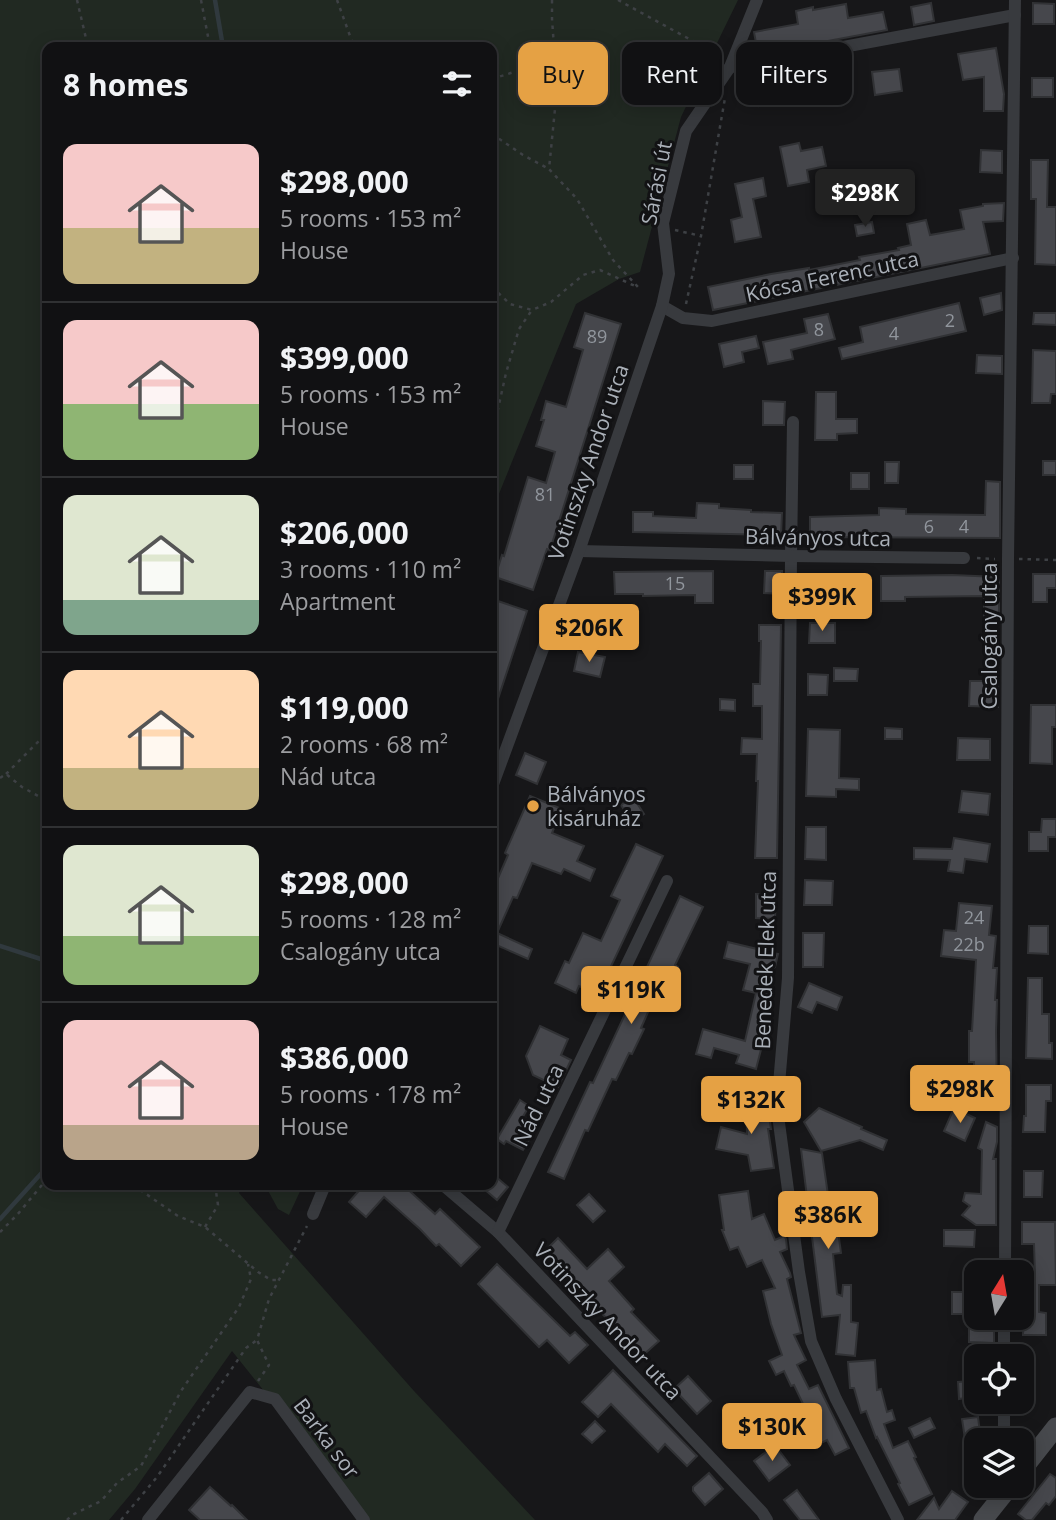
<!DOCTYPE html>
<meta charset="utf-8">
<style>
:root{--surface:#111113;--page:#1e1f21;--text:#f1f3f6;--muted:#9c9da0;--line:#303133;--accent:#e5a144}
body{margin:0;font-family:"Open Sans",sans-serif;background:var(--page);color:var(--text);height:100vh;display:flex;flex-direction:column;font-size:26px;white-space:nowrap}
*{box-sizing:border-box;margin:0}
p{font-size:23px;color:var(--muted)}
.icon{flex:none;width:38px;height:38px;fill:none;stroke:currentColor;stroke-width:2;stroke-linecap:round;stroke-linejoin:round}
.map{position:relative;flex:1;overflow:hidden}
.details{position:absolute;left:42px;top:42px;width:455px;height:1148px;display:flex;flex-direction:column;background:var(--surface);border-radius:14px;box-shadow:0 4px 18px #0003,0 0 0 2px var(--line)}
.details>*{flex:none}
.banner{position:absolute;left:518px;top:42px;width:432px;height:63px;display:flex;gap:14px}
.needle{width:46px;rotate:11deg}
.tools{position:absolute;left:964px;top:1260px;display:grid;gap:14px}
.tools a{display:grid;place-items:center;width:70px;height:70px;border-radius:14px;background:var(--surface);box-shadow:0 4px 18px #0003,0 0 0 2px var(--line);font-size:35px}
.price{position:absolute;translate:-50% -60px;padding:0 16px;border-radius:7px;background:var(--accent);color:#111;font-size:23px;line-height:46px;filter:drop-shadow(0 2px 4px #0008)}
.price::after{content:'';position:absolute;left:50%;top:42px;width:21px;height:16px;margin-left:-10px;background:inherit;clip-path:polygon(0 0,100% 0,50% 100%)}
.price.active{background:#222;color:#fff}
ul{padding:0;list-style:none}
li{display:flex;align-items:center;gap:21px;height:175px;padding:0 21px}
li+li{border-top:2px solid var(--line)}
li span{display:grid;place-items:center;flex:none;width:196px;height:140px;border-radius:14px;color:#555}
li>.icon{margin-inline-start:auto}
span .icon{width:84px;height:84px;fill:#fffc;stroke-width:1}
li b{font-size:30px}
h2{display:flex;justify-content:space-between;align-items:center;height:84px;padding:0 21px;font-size:30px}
.chip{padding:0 24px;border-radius:14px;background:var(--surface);box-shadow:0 4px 18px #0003,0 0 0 2px var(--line);font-size:24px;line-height:63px}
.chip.active{background:var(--accent);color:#111}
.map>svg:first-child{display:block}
.green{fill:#212922}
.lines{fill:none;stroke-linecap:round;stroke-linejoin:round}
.stream{stroke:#30393e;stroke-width:4.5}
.building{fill:#46474c;stroke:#313235;stroke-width:2}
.path{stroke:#3e4145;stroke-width:2.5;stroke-dasharray:3.5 5;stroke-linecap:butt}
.minor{stroke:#383a3e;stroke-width:12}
.secondary{stroke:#47494d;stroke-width:19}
.poi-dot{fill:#e5a144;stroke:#121214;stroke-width:2.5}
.labels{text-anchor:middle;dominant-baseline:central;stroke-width:6;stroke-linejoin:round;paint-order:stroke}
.number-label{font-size:18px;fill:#91969d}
.street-label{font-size:21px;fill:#aab0b8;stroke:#121214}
.poi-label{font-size:21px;fill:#aab0b8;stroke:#121214;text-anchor:start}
</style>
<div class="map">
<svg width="1056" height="1520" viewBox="0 0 1056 1520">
<rect width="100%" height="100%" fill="#171719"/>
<g class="green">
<polygon points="0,0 738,0 681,117 640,272 619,279 576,304 492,511 492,47 47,47 47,1185 242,1185 239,1193 414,1391 535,1520 367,1520 232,1351 135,1489 109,1520 0,1520"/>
<polygon points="265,1185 303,1185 289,1215 278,1209"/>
</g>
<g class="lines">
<g class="stream">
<polyline points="215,0 223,47"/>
<polyline points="0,946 47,961"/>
<polyline points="0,1219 47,1167"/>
</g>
</g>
<g class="building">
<polygon points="931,3 934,21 914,25 911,7"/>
<polygon points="1033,3 1054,4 1054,24 1033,24"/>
<polygon points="846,4 848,18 883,12 887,30 758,54 754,32 798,24 796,11 813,7 813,10"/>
<polygon points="996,48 1004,94 1003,111 984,111 984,77 963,80 958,54"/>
<polygon points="899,69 902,91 875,95 872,72"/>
<rect x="1032" y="78" width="21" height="19"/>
<polygon points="776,89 779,101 759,106 756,93"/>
<polygon points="799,143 801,151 822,147 826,166 807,170 809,182 788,186 780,147"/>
<polygon points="981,150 1002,151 1002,173 980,172"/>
<polygon points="1031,160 1048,160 1047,207 1056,207 1056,265 1035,264 1036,199 1031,199"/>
<polygon points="763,178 766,196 753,199 761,237 735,242 731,220 742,217 735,184"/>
<polygon points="1004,203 1003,221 983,222 990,254 713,310 708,287 771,274 809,268 809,270 860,260 859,257 899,250 898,248 911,245 907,224 926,220 930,235 964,229 960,210 983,206 983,204"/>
<polygon points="872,222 874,233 857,236 855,225"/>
<polygon points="1001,293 1002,310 984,315 980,298"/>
<polygon points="959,303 966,331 842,359 839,348 863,342 860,327"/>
<polygon points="585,313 621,324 550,550 547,549 533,590 495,577 502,555 504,556 528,477 546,483 555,452 536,446 544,420 541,420 546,401 566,407 583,350 574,347"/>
<polygon points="1034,313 1056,313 1056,325 1033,324"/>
<polygon points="828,314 835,339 791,350 793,359 768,364 763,342 807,333 804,319"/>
<polygon points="756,336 759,348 742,352 744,362 724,367 719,344"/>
<polygon points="1033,350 1056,351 1056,394 1051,394 1050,403 1032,403"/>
<polygon points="977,355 1002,356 1002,374 976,373"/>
<polygon points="816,392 836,392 836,419 857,419 857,433 837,434 837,440 815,440"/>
<polygon points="763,401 785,402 784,425 763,425"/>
<rect x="1043" y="461" width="13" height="14"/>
<polygon points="885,462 899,462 898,483 885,483"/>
<rect x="734" y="465" width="19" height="14"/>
<rect x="851" y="473" width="18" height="16"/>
<polygon points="986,481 1000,482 1000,538 810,537 810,517 879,515 879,508 906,509 906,514 985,515"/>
<polygon points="697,503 719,504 719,508 751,510 751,512 782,513 781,535 633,532 633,512 653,512 653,516 696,518"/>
<polygon points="713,571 713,603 695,603 695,595 643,596 643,594 615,594 614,572"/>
<polygon points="765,571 782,571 782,594 764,593"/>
<polygon points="811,574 831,574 831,601 810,601"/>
<polygon points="1033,574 1056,574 1056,588 1047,588 1047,602 1033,602"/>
<polygon points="952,575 999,577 999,624 984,624 984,596 905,597 905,601 881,601 881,576"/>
<polygon points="492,599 527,611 494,711 492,710"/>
<polygon points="810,623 835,623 835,643 809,643"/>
<polygon points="759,625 781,625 777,858 755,858 758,781 756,781 757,754 741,754 742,738 762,739 762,706 753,706 753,684 760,684 761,641 759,641"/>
<polygon points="578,652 605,657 600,677 574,671"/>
<polygon points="834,668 858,669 857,681 834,681"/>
<polygon points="808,674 828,675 827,695 808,695"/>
<polygon points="970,681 998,681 998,707 969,706"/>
<polygon points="720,699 735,700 735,711 720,710"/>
<polygon points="1031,705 1056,705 1056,727 1052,727 1052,764 1030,763"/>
<polygon points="885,728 902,729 902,739 885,739"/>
<polygon points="808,729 840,730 839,778 859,779 859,790 836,789 836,797 806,796"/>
<polygon points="958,738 990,739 990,760 957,760"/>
<polygon points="525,753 546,762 537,784 516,775"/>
<polygon points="962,791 990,794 988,815 959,812"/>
<polygon points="530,796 562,809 552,833 584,846 577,861 595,869 590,881 564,869 561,874 532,863 517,898 513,897 497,933 532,949 528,959 492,943 492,944 492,892 508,855 505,853"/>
<polygon points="633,797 644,814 632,822 621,805"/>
<polygon points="1042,819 1056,819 1056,837 1048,837 1048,851 1029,851 1029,832 1041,832"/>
<polygon points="806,827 826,827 826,860 805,859"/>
<polygon points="954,838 990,844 987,862 965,859 963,873 948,871 950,860 914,859 914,848 952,849"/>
<polygon points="636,844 663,856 598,994 579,986 576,993 555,983 565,961 569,963 583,933 601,941 620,900 611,896"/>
<polygon points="805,880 833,881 832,905 804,905"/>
<polygon points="756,894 776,895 775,919 756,918"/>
<polygon points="680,896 703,907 675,965 678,967 660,1007 652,1003 641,1028 644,1029 632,1054 629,1053 616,1080 612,1079 588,1131 585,1130 564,1179 548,1172 590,1082 593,1083"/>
<polygon points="959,903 992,906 989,935 996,936 993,968 997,968 995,1000 997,1000 996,1031 997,1100 975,1101 974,1062 969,1062 969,1031 972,1031 976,960 941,956 944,930 956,931"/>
<polygon points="1029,926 1048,926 1048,954 1028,953"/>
<polygon points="803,933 824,933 823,967 803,967"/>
<polygon points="728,942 778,954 775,967 771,967 774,968 766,1002 773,1003 756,1069 736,1063 739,1055 714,1048 711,1058 696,1054 703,1029 745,1041 756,993 743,990 750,964 724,958"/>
<polygon points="1028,978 1042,978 1042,1014 1049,1014 1049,1043 1052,1043 1052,1059 1026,1058"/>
<polygon points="809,983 842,997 837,1010 817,1002 812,1013 798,1007"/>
<polygon points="540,1026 568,1039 561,1055 571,1060 558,1087 533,1075 526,1056"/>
<polygon points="1026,1085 1051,1085 1051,1101 1046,1101 1045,1132 1023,1132 1024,1116 1026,1116"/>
<polygon points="769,1098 768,1109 771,1129 768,1129 774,1168 751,1171 748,1155 716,1149 721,1127 747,1134 746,1099"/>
<polygon points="520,1100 529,1106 521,1120 536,1128 523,1150 506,1141 504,1144 497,1139"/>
<polygon points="819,1108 862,1127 861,1129 887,1140 883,1150 860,1140 821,1151 804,1122"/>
<polygon points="954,1108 975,1118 965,1141 944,1131"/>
<polygon points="986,1122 997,1127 997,1142 993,1159 996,1159 996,1225 976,1225 962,1215 970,1206 963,1201 965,1193 981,1194 982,1150 978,1148"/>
<polygon points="801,1149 822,1153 829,1202 839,1201 841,1222 837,1223 841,1253 833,1254 837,1294 842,1296 843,1285 851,1285 851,1322 858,1323 855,1356 836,1354 840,1315 822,1317"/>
<polygon points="1024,1171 1043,1171 1042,1197 1024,1197"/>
<polygon points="495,1176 508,1187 497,1200 484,1189 488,1185 492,1185 492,1180"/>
<polygon points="364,1185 403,1185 435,1214 440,1209 480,1247 461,1266 439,1244 436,1246 420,1229 384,1197 366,1217 349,1202"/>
<polygon points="748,1191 752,1219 764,1214 775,1240 784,1236 786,1239 787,1249 780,1252 790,1273 791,1277 787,1279 801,1333 794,1335 806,1360 797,1365 809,1389 818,1385 849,1448 835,1455 827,1440 815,1446 808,1430 814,1427 794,1385 791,1386 784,1371 776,1375 769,1361 782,1355 771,1324 763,1291 775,1288 762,1260 747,1267 738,1247 730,1250 722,1230 724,1230 719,1195"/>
<polygon points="589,1194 605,1211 593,1222 577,1205"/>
<polygon points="1022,1222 1055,1222 1056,1285 1039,1285 1039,1312 1046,1313 1046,1335 1023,1335 1024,1274 1035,1274 1034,1244 1022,1244"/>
<polygon points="944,1230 975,1230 974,1247 944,1246"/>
<polygon points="558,1238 587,1269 608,1249 624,1267 609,1281 634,1309 631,1312 659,1341 642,1356 544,1252"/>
<polygon points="497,1264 570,1336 575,1332 588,1345 569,1363 547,1340 539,1347 478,1284"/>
<rect x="952" y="1292" width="15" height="22"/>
<polygon points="969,1318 994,1318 994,1343 969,1342"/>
<polygon points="875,1360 877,1390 881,1389 887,1412 892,1410 895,1420 884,1424 893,1448 908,1441 916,1457 914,1458 932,1494 909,1505 898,1484 900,1483 877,1437 876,1438 866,1411 861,1413 854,1388 850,1388 848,1362"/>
<polygon points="613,1370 697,1456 687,1466 665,1444 658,1452 611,1404 598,1417 582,1402"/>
<polygon points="688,1376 711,1401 697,1414 674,1389"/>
<polygon points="970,1381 971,1397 959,1399 958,1382"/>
<polygon points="978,1417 981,1440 976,1440 976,1472 970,1472 962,1419"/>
<polygon points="930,1418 935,1428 914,1438 909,1428"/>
<polygon points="595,1421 605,1431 592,1443 582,1434"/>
<polygon points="775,1445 790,1465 769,1481 754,1461"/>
<polygon points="709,1473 723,1489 705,1505 693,1491 693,1487"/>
<polygon points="1050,1474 1056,1478 1056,1496 1049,1505 1046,1503 1032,1520 1026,1520 1018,1514"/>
<polygon points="210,1487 231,1506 232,1505 247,1520 200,1520 189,1510"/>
<polygon points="797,1490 819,1520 800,1520 784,1500"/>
<polygon points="952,1491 968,1502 955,1520 917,1520 934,1498 939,1509"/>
</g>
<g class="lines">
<g class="path">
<polyline points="77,0 88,47"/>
<polyline points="201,0 210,47"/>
<polyline points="337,0 354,47"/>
<polyline points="552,0 552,19 557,89 549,169 577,199 613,260 638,287"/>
<polyline points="618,0 713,52"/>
<polyline points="492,79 555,59"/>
<polyline points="492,134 523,155 549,169"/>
<polyline points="675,230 701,236"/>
<polyline points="492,287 510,304 532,310 551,302 583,275 600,270 635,286"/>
<polyline points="686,304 701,236 725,98"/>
<polyline points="492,436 506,373 519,329 532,310"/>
<polyline points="977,558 995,559"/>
<polyline points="1019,559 1056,560"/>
<polyline points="6,774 47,733"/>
<polyline points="0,778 6,774 22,787 47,801"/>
<polyline points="133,1185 178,1216 205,1227 258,1272 271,1280 278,1280"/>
<polyline points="205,1227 218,1205 215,1185"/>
<polyline points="0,1232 17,1215 47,1179"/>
<polyline points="258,1381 269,1365 257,1340 269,1299 307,1226"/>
<polyline points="67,1520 72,1515 101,1501 117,1483 141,1466 181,1391 239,1307 251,1279 248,1264"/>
<polyline points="121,1520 157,1477 246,1348 257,1340"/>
</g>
<g class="minor">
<polyline points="730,67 747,65 1015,15"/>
<polyline points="662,306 683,318 712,321 1013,258"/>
<polyline points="793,422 791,556 788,978 777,1108 799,1272 811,1341 836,1399 898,1520"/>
<polyline points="579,551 791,556 964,558"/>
<polyline points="492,787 579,551 662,306 669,274 663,223 686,131 730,67 757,0"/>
<polyline points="443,1185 498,1232 762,1512 767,1520"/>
<polyline points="313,1214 325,1185"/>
<polyline points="498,1232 667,881"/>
<polyline points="1005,1272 1008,559 1015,0"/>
<polyline points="1004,1356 1004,1318"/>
<polyline points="1004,1402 1004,1440"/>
<polyline points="148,1520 250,1392 275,1399 364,1520"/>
</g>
<g class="secondary">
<polyline points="1022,1470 1056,1427"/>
<polyline points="983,1520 1010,1486"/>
</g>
</g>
<circle class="poi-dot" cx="533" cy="806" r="7"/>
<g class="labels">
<g class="number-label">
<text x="950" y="320">2</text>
<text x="819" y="329">8</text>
<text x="894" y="333">4</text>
<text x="597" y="336">89</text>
<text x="545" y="494">81</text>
<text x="929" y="526">6</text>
<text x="964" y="526">4</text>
<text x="675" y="583">15</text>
<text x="974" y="917">24</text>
<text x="969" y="944">22b</text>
</g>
<g class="street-label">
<text transform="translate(656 183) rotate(-79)">Sárási út</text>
<text transform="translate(832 276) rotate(-12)">Kócsa Ferenc utca</text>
<text transform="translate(588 462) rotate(-71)">Votinszky Andor utca</text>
<text transform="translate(818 537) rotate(1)">Bálványos utca</text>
<text transform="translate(989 636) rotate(-90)">Csalogány utca</text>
<text transform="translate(765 960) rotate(-88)">Benedek Elek utca</text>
<text transform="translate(538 1105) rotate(-64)">Nád utca</text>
<text transform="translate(608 1321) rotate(47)">Votinszky Andor utca</text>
<text transform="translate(327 1438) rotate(53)">Barka sor</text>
</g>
<g class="poi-label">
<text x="547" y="794">Bálványos<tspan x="547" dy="24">kisáruház</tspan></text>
</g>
</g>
</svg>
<div class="tools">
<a><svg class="needle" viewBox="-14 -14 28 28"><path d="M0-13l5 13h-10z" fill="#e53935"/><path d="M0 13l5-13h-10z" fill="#9c9da0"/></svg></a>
<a><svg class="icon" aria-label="locate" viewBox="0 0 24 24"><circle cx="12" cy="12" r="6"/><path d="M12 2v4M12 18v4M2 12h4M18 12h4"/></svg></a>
<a><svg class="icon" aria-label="layers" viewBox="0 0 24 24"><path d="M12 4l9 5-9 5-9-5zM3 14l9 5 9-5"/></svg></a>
</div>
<b class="price active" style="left:865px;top:229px">$298K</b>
<b class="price" style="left:822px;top:633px">$399K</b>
<b class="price" style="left:589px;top:664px">$206K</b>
<b class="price" style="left:631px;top:1026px">$119K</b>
<b class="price" style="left:960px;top:1125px">$298K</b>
<b class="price" style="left:751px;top:1136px">$132K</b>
<b class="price" style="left:828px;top:1251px">$386K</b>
<b class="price" style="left:772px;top:1463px">$130K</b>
<div class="banner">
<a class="chip active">Buy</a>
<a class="chip">Rent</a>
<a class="chip">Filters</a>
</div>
<section class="details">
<h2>8 homes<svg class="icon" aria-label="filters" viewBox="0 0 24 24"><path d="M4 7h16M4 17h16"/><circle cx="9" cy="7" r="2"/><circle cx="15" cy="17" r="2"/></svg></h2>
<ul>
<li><span style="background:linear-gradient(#f6c9c9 60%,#c2b280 0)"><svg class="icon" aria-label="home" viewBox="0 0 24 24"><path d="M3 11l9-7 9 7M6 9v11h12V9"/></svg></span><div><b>$298,000</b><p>5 rooms · 153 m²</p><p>House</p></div></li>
<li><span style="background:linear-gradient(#f6c9c9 60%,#8fb573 0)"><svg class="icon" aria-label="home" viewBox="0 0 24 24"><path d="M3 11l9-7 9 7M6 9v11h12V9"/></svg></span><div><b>$399,000</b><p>5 rooms · 153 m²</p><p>House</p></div></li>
<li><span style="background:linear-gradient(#dfe7d0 75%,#7fa58c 0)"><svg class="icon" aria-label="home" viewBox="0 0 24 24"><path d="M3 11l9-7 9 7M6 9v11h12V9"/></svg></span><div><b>$206,000</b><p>3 rooms · 110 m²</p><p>Apartment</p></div></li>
<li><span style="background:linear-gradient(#ffd9b3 70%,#c2b280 0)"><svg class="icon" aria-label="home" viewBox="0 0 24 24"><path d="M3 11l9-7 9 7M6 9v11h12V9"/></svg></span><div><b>$119,000</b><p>2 rooms · 68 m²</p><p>Nád utca</p></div></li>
<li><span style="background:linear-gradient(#dfe7d0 65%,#8fb573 0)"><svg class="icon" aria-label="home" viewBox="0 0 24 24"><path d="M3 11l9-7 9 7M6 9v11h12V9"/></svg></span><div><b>$298,000</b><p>5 rooms · 128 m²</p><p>Csalogány utca</p></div></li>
<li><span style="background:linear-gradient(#f6c9c9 75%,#b9a48a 0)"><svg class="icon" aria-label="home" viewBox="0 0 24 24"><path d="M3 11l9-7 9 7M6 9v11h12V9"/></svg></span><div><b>$386,000</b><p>5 rooms · 178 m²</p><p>House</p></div></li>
</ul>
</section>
</div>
